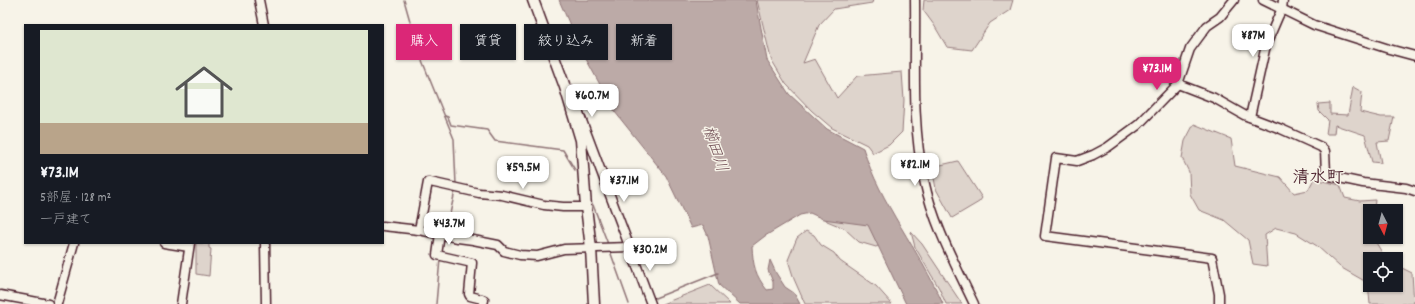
<!DOCTYPE html>
<html lang="ja">
<meta charset="utf-8">
<style>
:root{--surface:#171b24;--page:#20242c;--text:#f1f3f6;--muted:#9ea1a6;--accent:#db2777}
body{margin:0;font-family:Dekko,"Klee One",sans-serif;background:var(--page);color:var(--text);height:100vh;display:flex;flex-direction:column;font-size:15px;white-space:nowrap}
*{box-sizing:border-box;margin:0}
p{font-size:13px;color:var(--muted)}
.icon{flex:none;width:22px;height:22px;fill:none;stroke:currentColor;stroke-width:2;stroke-linecap:round;stroke-linejoin:round}
.map{position:relative;flex:1;overflow:hidden}
.details{position:absolute;left:24px;top:24px;width:360px;height:220px;display:flex;flex-direction:column;background:var(--surface);border-radius:0px;box-shadow:0 1px 3px #0004}
.details>*{flex:none}
.banner{position:absolute;left:396px;top:24px;width:380px;height:36px;display:flex;gap:8px}
.needle{width:26px;rotate:174deg}
.buttons{position:absolute;left:1363px;top:204px;display:grid;gap:8px}
.buttons a{display:grid;place-items:center;width:40px;height:40px;border-radius:0px;background:var(--surface);box-shadow:0 1px 3px #0004;font-size:20px}
.price{position:absolute;translate:-50% -34px;padding:0 9px;border-radius:8px;background:#fff;color:#222;font-size:13px;line-height:26px;filter:drop-shadow(0 1px 2px #0008)}
.price::after{content:'';position:absolute;left:50%;top:24px;width:12px;height:9px;margin-left:-6px;background:inherit;clip-path:polygon(0 0,100% 0,50% 100%)}
.price.current{background:var(--accent);color:#fff}
ul{padding:0;list-style:none}
li{display:grid;align-content:center;gap:8px;height:212px;padding:0 16px}
li span{display:grid;place-items:center;height:124px;border-radius:0px;color:#555}
li>.icon{margin-inline-start:auto}
span .icon{width:72px;height:72px;fill:#fffc;stroke-width:1}
li b{font-size:17px}
.pill{padding:0 14px;border-radius:0px;background:var(--surface);box-shadow:0 1px 3px #0004;font-size:14px;line-height:36px}
.pill.current{background:var(--accent);color:#fff}
.map>svg:first-child{display:block}
.green{fill:#ded4cc;stroke:#947a7c}
.water{fill:#bcaaa7;stroke:#8e7275}
.lines{fill:none;stroke-linecap:round;stroke-linejoin:round}
.stream{stroke:#8e7275;stroke-width:1.5}
.minor-casing{stroke:#4a1f2b;stroke-width:11}
.major-casing{stroke:#4a1f2b;stroke-width:13}
.minor{stroke:#f7f3e8;stroke-width:8}
.major{stroke:#f7f3e8;stroke-width:10}
.labels{text-anchor:middle;dominant-baseline:central;stroke-width:3;stroke-linejoin:round;paint-order:stroke}
.water-label{font-size:16px;font-style:italic;fill:#6c4950;stroke:#f7f3e8}
.quarter-label{font-size:17px;font-weight:bold;fill:#4a1f2b;stroke:#f7f3e8}
</style>
<div class="map">
<svg width="1415" height="304" viewBox="0 0 1415 304">
<rect width="100%" height="100%" fill="#f7f3e8"/>
<filter id="ink" filterUnits="userSpaceOnUse"><feTurbulence type="fractalNoise" baseFrequency=".025" numOctaves="2"/><feDisplacementMap in="SourceGraphic" scale="8" xChannelSelector="R" yChannelSelector="G"/><feConvolveMatrix kernelMatrix="1 2 1 2 8 2 1 2 1" color-interpolation-filters="sRGB"/></filter>
<g filter="url(#ink)">
<g class="green">
<polygon points="757,0 873,0 872,3 834,9 819,25 803,63 815,59 837,98 857,76 902,72 904,100 902,132 889,145 873,153 867,145 832,128 812,111 786,84 771,59"/>
<polygon points="924,0 1013,0 1010,10 990,23 972,50 947,47 934,25 923,10"/>
<polygon points="1353,87 1362,92 1360,112 1381,117 1394,117 1389,141 1377,142 1381,163 1372,162 1365,135 1335,125 1334,134 1326,134 1328,120 1319,111 1318,104 1330,103 1330,114 1348,115"/>
<polygon points="1194,124 1231,139 1235,166 1280,177 1294,193 1308,190 1314,179 1340,185 1345,198 1360,201 1375,200 1374,209 1378,211 1370,211 1370,237 1376,237 1375,241 1386,259 1370,259 1370,285 1396,285 1396,265 1412,273 1414,304 1370,304 1368,283 1340,267 1317,246 1296,233 1276,228 1265,235 1267,266 1253,264 1248,240 1224,220 1199,210 1190,194 1189,172 1182,158 1185,141"/>
<polygon points="958,161 982,198 979,202 952,218 936,189 932,167"/>
<polygon points="856,200 880,245 876,247 859,242 844,228 827,221 821,208"/>
<polygon points="806,231 814,235 821,245 834,253 840,261 876,286 892,304 805,304 794,279 788,260 797,238"/>
<polygon points="911,232 922,244 962,304 946,304 939,288 915,247"/>
<polygon points="196,243 209,243 209,248 211,249 209,276 196,274"/>
<polygon points="710,285 730,304 662,304"/>
</g>
<path class="water" d="M559 0H753L756 1 767 60 789 94 827 129 863 148C880 203 920 251 943 304H906L868 225 823 219 810 213 800 215 765 236 752 246C753 265 755 275 767 290L773 289V282L768 270 770 260 776 273 785 287 794 293 800 304H740L719 285 708 236 703 225 691 228 666 176 615 112 580 48Z"/>
<g class="lines">
<g class="stream">
<polyline points="404,0 419,53 454,139 456,185"/>
<polyline points="445,116 448,117 451,125 487,130 495,141 563,150 575,170"/>
<polyline points="593,205 608,244"/>
<polyline points="446,232 455,191"/>
<polyline points="442,249 444,237"/>
<polyline points="610,251 629,304"/>
<polyline points="655,298 718,273"/>
<polyline points="436,304 440,259"/>
</g>
<defs>
<g id="minor">
<polyline points="259,0 264,25"/>
<path d="M915 0C916 59 911 122 924 180 933 223 955 264 974 304"/>
<polyline points="1263,0 1314,25 1389,49 1415,56"/>
<polyline points="1178,84 1214,98 1244,115 1281,129 1321,147 1325,151 1326,173 1330,176 1363,183 1406,188 1415,191"/>
<polyline points="565,87 570,89 651,304"/>
<polyline points="1250,117 1266,45 1278,17 1282,9 1283,0"/>
<polyline points="383,226 419,230 458,238 473,240 498,245 504,251 520,255 537,256 564,249 630,247"/>
<polyline points="419,230 428,182 430,182 479,193 502,195 544,205 563,207 586,207"/>
<polyline points="440,234 437,255 472,263 469,294 470,296 482,299 484,300 483,304"/>
<polyline points="164,243 189,247"/>
<polyline points="265,243 266,304"/>
<polyline points="0,295 48,304"/>
<polyline points="57,304 74,243"/>
<polyline points="181,304 190,243"/>
<polyline points="1219,304 1219,294 1212,258 1045,236 1056,158 1077,161 1093,155 1108,147 1138,125 1178,84 1190,49 1207,26 1220,17 1234,0"/>
</g>
<polyline id="major" points="533,0 565,87 581,140 586,207 591,248 594,304"/>
</defs>
<use href="#minor" class="minor-casing"/>
<use href="#major" class="major-casing"/>
<use href="#minor" class="minor"/>
<use href="#major" class="major"/>
</g>
</g>
<g class="labels">
<g class="water-label">
<text transform="translate(714 149) rotate(71)">櫛田川</text>
</g>
<g class="quarter-label">
<text x="1318" y="179">清水町</text>
</g>
</g>
</svg>
<div class="buttons">
<a><svg class="needle" viewBox="-14 -14 28 28"><path d="M0-13l5 13h-10z" fill="#e53935"/><path d="M0 13l5-13h-10z" fill="#9ea1a6"/></svg></a>
<a><svg class="icon" aria-label="locate" viewBox="0 0 24 24"><circle cx="12" cy="12" r="6"/><path d="M12 2v4M12 18v4M2 12h4M18 12h4"/></svg></a>
</div>
<b class="price" style="left:1253px;top:58px">¥87M</b>
<b class="price current" style="left:1157px;top:91px">¥73.1M</b>
<b class="price" style="left:592px;top:118px">¥60.7M</b>
<b class="price" style="left:915px;top:187px">¥82.1M</b>
<b class="price" style="left:523px;top:190px">¥59.5M</b>
<b class="price" style="left:624px;top:203px">¥37.1M</b>
<b class="price" style="left:449px;top:246px">¥43.7M</b>
<b class="price" style="left:650px;top:272px">¥30.2M</b>
<div class="banner">
<a class="pill current">購入</a>
<a class="pill">賃貸</a>
<a class="pill">絞り込み</a>
<a class="pill">新着</a>
</div>
<section class="details">
<ul>
<li><span style="background:linear-gradient(#dfe7d0 75%,#b9a48a 0)"><svg class="icon" aria-label="home" viewBox="0 0 24 24"><path d="M3 11l9-7 9 7M6 9v11h12V9"/></svg></span><div><b>¥73.1M</b><p>5部屋 · 128 m²</p><p>一戸建て</p></div></li>
</ul>
</section>
</div>
